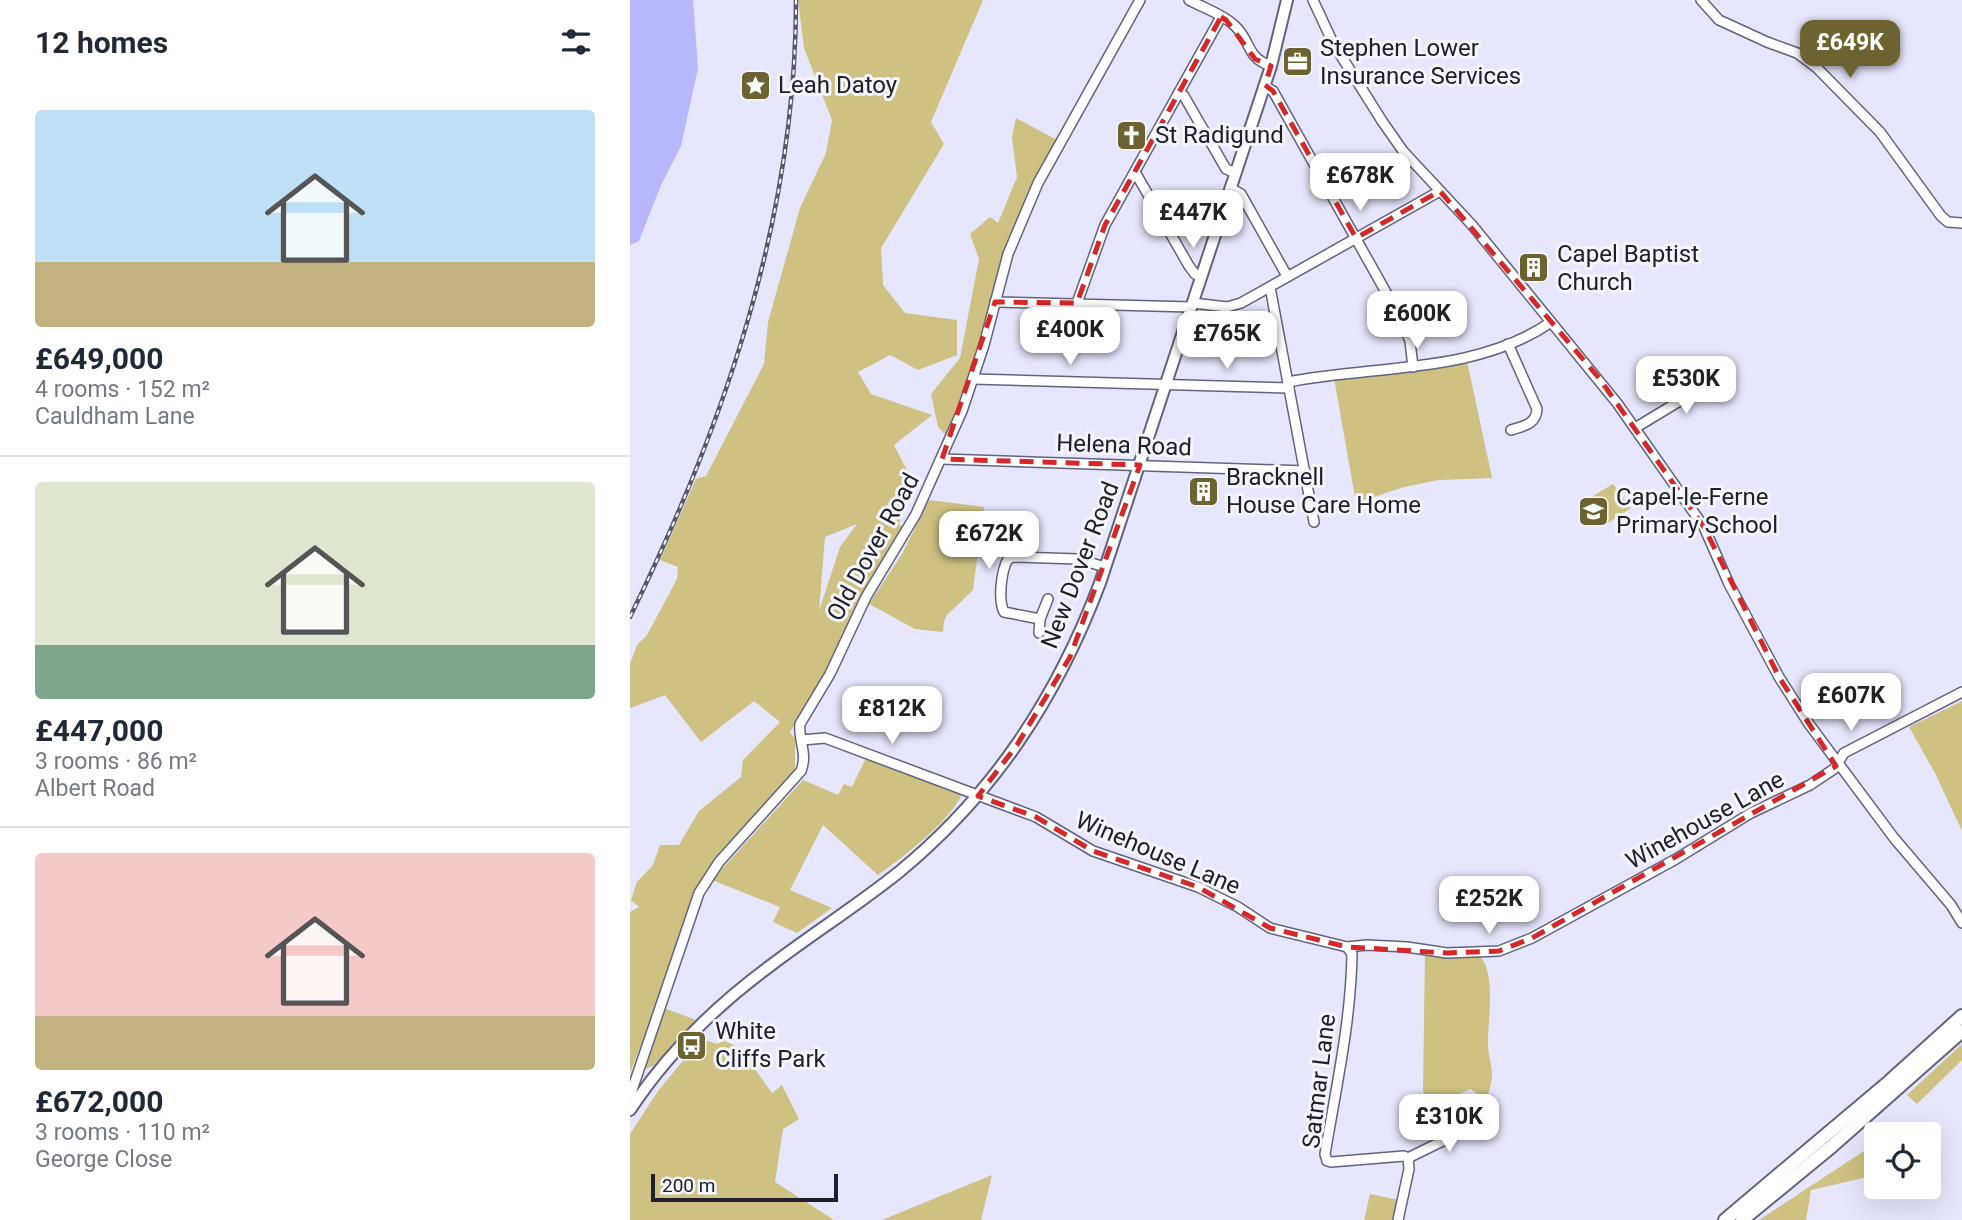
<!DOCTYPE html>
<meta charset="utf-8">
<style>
:root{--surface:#fff;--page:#f6f6f7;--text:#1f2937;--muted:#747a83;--line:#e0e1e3;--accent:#6d6330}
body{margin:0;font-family:Roboto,sans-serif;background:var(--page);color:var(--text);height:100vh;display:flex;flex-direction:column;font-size:26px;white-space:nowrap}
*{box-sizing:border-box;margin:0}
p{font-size:23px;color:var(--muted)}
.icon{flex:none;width:38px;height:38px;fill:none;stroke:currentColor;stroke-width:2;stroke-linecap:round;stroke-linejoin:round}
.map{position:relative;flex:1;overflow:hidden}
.sheet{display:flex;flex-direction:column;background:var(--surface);width:630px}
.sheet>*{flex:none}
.controls{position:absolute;left:1234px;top:1122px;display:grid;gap:14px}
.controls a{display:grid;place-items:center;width:77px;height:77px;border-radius:7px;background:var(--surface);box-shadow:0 7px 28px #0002;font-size:35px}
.scale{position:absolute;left:21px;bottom:18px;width:187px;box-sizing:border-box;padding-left:7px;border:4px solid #20202d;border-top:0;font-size:19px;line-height:24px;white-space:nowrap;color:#20202d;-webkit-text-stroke:5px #f5f5fc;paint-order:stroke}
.price{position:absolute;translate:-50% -60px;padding:0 16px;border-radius:14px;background:#fff;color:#222;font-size:23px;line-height:46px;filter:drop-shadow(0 2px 4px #0008)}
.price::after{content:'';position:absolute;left:50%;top:42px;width:21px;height:16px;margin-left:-10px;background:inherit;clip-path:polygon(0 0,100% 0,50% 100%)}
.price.current{background:var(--accent);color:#fff}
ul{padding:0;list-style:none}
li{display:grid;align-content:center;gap:14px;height:371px;padding:0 35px}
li+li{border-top:2px solid var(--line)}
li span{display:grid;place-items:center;height:217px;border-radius:7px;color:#555}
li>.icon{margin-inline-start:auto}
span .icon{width:126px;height:126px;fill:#fffc;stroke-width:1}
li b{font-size:30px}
h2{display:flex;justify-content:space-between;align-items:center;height:84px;padding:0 35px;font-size:30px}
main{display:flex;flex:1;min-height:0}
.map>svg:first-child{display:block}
.green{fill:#cec182;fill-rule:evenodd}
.water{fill:#b7b7fb}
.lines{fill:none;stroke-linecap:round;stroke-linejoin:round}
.minor-casing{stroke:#636381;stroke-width:12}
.major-casing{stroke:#636381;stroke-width:14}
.highway-casing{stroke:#636381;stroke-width:16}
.minor{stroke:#fff;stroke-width:9}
.major{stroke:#fff;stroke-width:10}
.highway{stroke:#fff;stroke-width:12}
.rail-casing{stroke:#585868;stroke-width:4.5}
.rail{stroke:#f5f5fc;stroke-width:2;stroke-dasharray:5;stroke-linecap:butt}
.marked{fill:none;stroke:#d62828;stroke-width:5;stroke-dasharray:14 9;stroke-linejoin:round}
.labels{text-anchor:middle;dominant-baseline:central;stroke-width:6;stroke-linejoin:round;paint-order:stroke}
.poi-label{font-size:24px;fill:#20202d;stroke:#f5f5fc;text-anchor:start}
.street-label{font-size:24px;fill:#20202d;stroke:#f5f5fc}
</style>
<main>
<section class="sheet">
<h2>12 homes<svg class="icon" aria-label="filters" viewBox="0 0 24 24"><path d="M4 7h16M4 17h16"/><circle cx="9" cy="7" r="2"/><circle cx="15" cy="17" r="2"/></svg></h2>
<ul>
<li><span style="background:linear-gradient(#bfe0f5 70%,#c2b280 0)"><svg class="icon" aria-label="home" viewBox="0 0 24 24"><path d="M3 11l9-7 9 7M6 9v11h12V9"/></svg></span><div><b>£649,000</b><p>4 rooms · 152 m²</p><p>Cauldham Lane</p></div></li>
<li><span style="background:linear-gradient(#dfe7d0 75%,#7fa58c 0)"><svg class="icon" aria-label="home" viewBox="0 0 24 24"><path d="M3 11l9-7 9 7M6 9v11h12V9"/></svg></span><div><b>£447,000</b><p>3 rooms · 86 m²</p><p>Albert Road</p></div></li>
<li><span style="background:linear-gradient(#f6c9c9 75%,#c2b280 0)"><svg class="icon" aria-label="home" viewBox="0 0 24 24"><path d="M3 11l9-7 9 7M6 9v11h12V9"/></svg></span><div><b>£672,000</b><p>3 rooms · 110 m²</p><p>George Close</p></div></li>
</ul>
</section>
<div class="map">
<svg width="1332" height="1220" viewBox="0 0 1332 1220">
<rect width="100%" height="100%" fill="#e6e6fc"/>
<g class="green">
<path d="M168 0H353L301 122 314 144 251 248 253 285 275 313 327 320V355L288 370 260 355 228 372 241 394 302 415 264 445 281 478 269 525 277 526 222 613 202 663 160 732 165 739V770L84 859 0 1073V912L9 907 1 900 7 882 23 865 30 845H49L69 811 111 777 113 760 150 722 124 701 71 742 35 695 0 708V664L7 645 17 635 47 579 48 567 30 560 66 479 76 476 134 364 138 322 170 208 196 153 202 120 174 48ZM227 524 210 547 189 611 195 537Z"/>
<path d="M386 118 427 140C380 211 365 295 340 376 334 396 325 416 317 436L308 427 301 394 330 358 349 259 340 234 360 217 368 223 387 177 382 137Z"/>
<polygon points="837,361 862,478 809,480 774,487 726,503 704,378"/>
<polygon points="983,484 1001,508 975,525 958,499"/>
<polygon points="299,500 354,507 343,590 317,615 314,621 313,632 285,629 239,604 272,554"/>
<polygon points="1332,701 1332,831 1305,773 1279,727"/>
<path d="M237 756 333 792C322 820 273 857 248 875L193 825 160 890 202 908 167 933 143 922 150 907 82 880 173 780 208 795 214 784 222 787Z"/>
<path d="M795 952 810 956 847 954C868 969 857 1023 858 1045 858 1056 863 1068 862 1078 861 1085 858 1093 857 1100L840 1089 801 1108 793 1091Z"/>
<polygon points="34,1008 66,1020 23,1066 12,1070"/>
<polygon points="71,1039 88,1044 93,1040 130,1058 122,1065 142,1093 152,1085 169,1119 153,1129 145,1182 204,1220 0,1220 0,1134 28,1091"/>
<polygon points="1332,1044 1332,1060 1287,1104 1277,1095"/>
<polygon points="1237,1149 1246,1175 1181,1190 1176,1220 1129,1220"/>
<polygon points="362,1175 351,1220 252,1220"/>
<polygon points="740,1194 769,1200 764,1220 734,1220"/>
</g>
<polygon class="water" points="0,0 63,0 68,68 51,146 31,185 9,241 0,245"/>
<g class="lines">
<defs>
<g id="minor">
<path d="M559 0C574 8 592 14 604 25 622 41 615 57 641 66"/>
<polyline points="683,0 703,43 752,121 773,151 842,225 987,403 1074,527 1099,584 1149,677 1179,724 1264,838 1321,905 1332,923"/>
<polyline points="1071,0 1089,20 1137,42 1167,53 1187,68 1250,132 1311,216 1318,222 1332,223"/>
<polyline points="634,86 643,91 771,319 780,341 783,367"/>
<polyline points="549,92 554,96 596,169 606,173"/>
<polyline points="505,172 559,266 565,274 571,277"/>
<polyline points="600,188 611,194 657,276"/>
<polyline points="640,287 684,522"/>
<polyline points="365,302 562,307"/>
<polyline points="447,303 475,225 591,17"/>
<polyline points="563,303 597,307 611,303 810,191"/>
<path d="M878 344 907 409C906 425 893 426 881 430"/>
<polyline points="343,379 659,388"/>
<path d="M658 382C743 365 847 374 921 322"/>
<polyline points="1005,428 1091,376"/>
<polyline points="312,459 675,471"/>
<polyline points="380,558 376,550 380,520"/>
<path d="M418 599 410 619 374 612C368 600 371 571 378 559L383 557 448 559 475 567"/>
<polyline points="409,633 410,619"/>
<polyline points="172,740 195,738 406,817 463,851 568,887 608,907 640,928 717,947 737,945 777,947 817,953 869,951 902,938 1046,859 1121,813 1180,785 1204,769 1214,753 1332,692"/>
<path d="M717 947 722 954C721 1021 706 1088 695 1154L697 1161 701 1162 774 1156 778 1158 779 1169 768 1220"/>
<path d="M0 1096 69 893 89 862 171 771C178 753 168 741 170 724L200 674 236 597 286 514 332 411 354 345 378 254 408 183 510 0"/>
<polyline points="778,1158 845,1125"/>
</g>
<path id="major" d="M0 1110C37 1054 87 1005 140 966 182 934 228 905 269 872 364 794 427 697 470 583L641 66 657 0"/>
<g id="highway">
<polyline points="1095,1220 1260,1081 1332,1016"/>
<polyline points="1112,1220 1202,1146 1332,1031"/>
</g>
</defs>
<use href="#minor" class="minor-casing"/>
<use href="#major" class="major-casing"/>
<use href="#highway" class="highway-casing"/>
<use href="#minor" class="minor"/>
<use href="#major" class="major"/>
<use href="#highway" class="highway"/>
<defs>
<path id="rail" d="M0 617C95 423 166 218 166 0"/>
</defs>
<use href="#rail" class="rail-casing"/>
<use href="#rail" class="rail"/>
</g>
<path class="marked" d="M591 17 596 20 625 59 641 66 635 85 643 91 726 238 810 191 969 378 1074 527 1149 677 1206 766 902 938 869 951 817 953 717 947 640 928 568 887 463 851 406 817 348 796 387 745 440 657 510 465 312 459 365 302 447 303 475 225Z"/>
<defs>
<symbol id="office-square" viewBox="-11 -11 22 22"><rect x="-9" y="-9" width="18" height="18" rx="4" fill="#6d6330" stroke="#f5f5fc"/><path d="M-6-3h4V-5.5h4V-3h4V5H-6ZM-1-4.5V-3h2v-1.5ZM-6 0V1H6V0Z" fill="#fff"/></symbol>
<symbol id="sight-square" viewBox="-11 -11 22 22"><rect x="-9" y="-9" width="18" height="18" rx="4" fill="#6d6330" stroke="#f5f5fc"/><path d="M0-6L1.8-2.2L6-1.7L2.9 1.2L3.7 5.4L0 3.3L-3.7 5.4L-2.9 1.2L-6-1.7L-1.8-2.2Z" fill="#fff"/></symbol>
<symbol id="church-square" viewBox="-11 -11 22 22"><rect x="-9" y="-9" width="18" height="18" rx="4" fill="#6d6330" stroke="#f5f5fc"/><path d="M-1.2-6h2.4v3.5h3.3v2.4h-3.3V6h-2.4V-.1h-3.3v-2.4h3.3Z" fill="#fff"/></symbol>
<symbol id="building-square" viewBox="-11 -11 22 22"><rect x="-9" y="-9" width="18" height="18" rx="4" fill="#6d6330" stroke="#f5f5fc"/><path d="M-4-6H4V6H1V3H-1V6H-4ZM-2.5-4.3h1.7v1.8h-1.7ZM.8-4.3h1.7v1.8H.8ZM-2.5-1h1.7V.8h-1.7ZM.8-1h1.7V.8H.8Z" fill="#fff"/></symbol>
<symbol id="school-square" viewBox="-11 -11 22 22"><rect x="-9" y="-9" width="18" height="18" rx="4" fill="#6d6330" stroke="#f5f5fc"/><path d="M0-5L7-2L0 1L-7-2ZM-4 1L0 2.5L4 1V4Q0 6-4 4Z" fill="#fff"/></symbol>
<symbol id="bus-square" viewBox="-11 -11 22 22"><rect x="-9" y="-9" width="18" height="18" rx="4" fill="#6d6330" stroke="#f5f5fc"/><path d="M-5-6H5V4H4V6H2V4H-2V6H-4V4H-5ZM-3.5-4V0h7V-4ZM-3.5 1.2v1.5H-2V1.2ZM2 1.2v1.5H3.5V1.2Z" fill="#fff"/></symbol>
</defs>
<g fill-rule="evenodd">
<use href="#office-square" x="650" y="44" width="35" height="35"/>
<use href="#sight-square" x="108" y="68" width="35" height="35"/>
<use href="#church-square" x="484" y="118" width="35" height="35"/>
<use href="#building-square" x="886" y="250" width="35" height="35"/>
<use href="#building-square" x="556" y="474" width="35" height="35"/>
<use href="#school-square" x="946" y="494" width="35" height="35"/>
<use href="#bus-square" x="44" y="1028" width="35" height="35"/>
</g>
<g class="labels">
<g class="poi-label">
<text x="690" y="48">Stephen Lower<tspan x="690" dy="28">Insurance Services</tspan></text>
<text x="148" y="85">Leah Datoy</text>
<text x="525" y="135">St Radigund</text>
<text x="927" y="254">Capel Baptist<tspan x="927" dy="28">Church</tspan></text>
<text x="596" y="477">Bracknell<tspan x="596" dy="28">House Care Home</tspan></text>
<text x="986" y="497">Capel-le-Ferne<tspan x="986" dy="28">Primary School</tspan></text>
<text x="85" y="1031">White<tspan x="85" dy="28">Cliffs Park</tspan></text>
</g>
<g class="street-label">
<text transform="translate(494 445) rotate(2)">Helena Road</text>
<text transform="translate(243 547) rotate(-61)">Old Dover Road</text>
<text transform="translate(450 565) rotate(-69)">New Dover Road</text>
<text transform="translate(1075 820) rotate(-29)">Winehouse Lane</text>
<text transform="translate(528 853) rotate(23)">Winehouse Lane</text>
<text transform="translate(689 1081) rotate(-83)">Satmar Lane</text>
</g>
</g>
</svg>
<div class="controls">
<a><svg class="icon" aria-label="locate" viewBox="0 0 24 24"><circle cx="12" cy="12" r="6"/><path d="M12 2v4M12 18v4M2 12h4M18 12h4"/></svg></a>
</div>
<div class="scale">200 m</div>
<b class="price current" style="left:1220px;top:80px">£649K</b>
<b class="price" style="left:730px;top:213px">£678K</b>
<b class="price" style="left:563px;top:250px">£447K</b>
<b class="price" style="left:787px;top:351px">£600K</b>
<b class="price" style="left:440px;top:367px">£400K</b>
<b class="price" style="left:597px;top:371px">£765K</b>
<b class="price" style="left:1056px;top:416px">£530K</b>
<b class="price" style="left:359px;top:571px">£672K</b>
<b class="price" style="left:1221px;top:733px">£607K</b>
<b class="price" style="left:262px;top:746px">£812K</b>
<b class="price" style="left:859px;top:936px">£252K</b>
<b class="price" style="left:819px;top:1154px">£310K</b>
</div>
</main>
